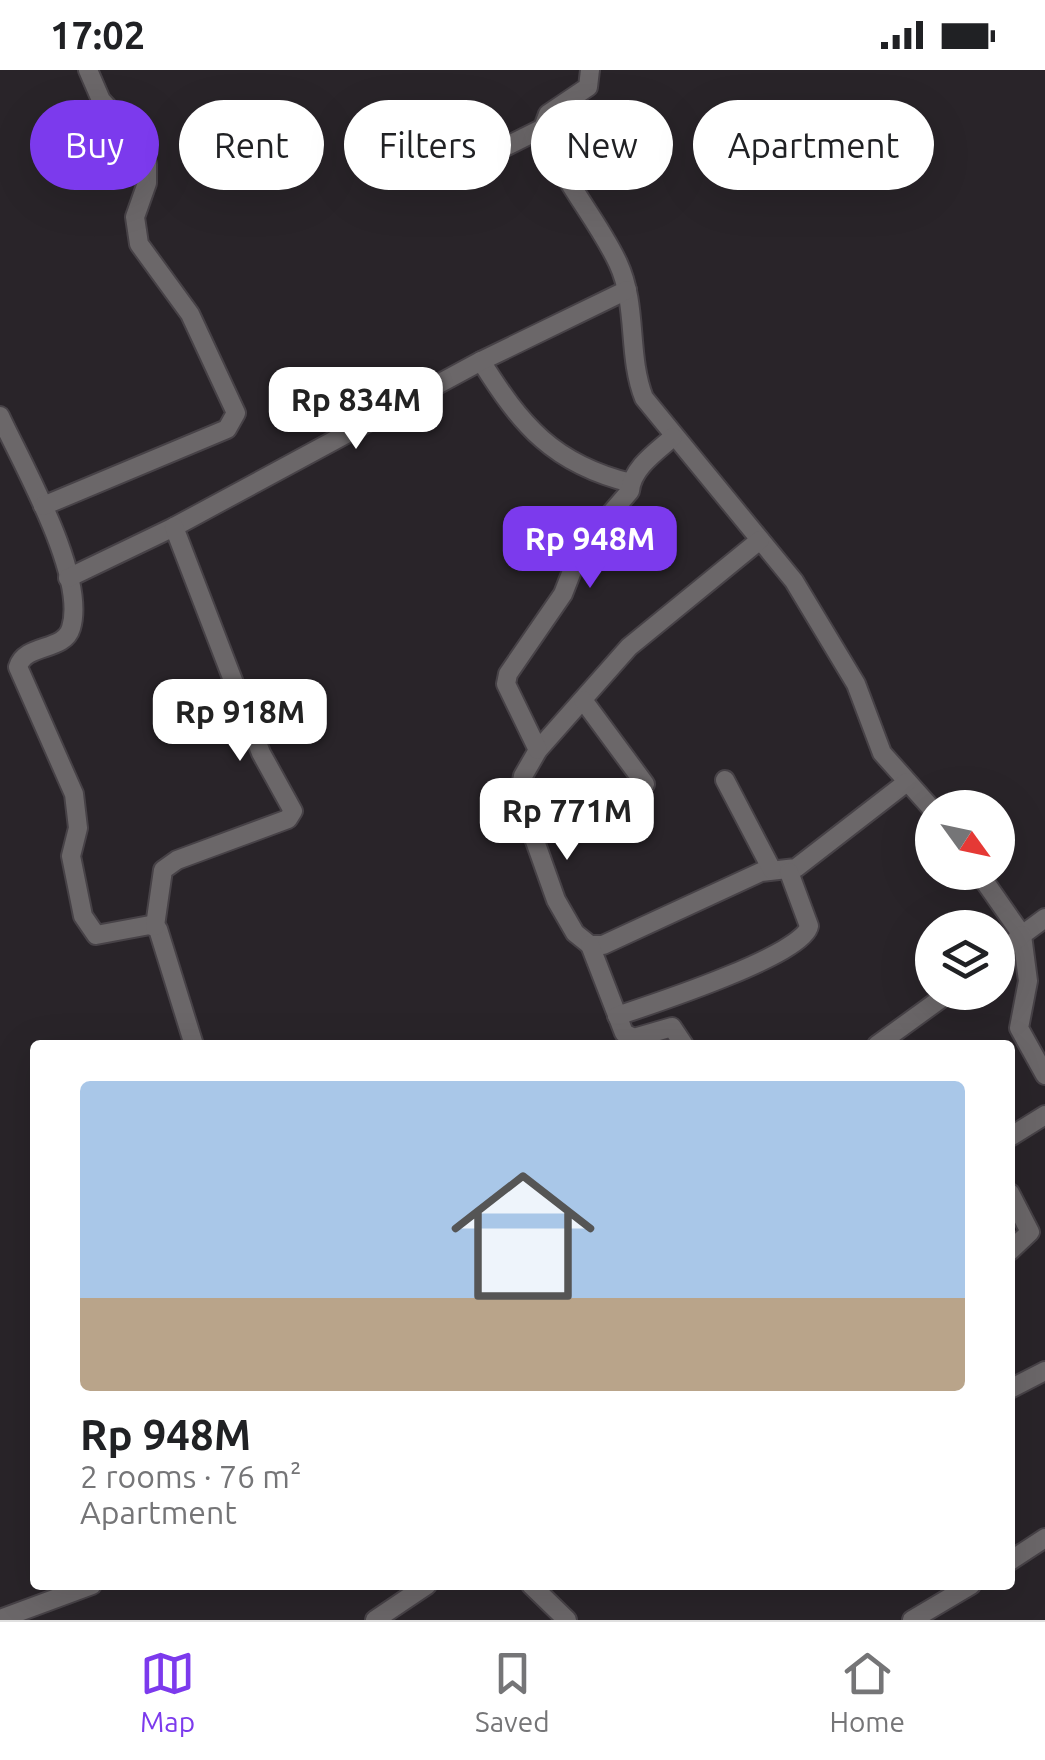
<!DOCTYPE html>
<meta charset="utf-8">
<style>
:root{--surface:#fff;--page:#f2f2f2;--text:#202124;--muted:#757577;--line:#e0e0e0;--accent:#7c3aed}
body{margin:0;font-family:Ubuntu,sans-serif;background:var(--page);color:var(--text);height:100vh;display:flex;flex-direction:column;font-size:38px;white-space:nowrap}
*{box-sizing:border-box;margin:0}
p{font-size:32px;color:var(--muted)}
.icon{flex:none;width:55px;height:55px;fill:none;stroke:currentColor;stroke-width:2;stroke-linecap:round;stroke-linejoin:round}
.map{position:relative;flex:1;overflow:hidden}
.side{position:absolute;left:30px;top:970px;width:985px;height:550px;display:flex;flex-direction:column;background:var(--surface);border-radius:10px;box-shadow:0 10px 40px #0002}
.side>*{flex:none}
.banner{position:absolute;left:30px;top:30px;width:985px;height:90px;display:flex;gap:20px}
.needle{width:65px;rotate:123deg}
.buttons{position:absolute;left:915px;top:720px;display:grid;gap:20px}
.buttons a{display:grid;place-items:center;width:100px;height:100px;border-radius:50%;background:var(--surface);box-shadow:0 10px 40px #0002;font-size:50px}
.price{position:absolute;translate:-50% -85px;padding:0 22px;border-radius:20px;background:#fff;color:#222;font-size:32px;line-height:65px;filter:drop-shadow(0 2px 5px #0008)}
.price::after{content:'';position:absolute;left:50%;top:60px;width:30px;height:22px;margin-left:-15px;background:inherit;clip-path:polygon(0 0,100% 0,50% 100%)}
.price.active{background:var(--accent);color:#fff}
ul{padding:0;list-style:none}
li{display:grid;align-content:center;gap:20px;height:530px;padding:0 50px}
li span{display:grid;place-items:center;height:310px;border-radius:10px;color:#555}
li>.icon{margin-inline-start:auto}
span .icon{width:180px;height:180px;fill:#fffc;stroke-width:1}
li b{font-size:42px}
.pill{padding:0 35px;border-radius:45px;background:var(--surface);box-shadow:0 10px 40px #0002;font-size:35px;line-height:90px}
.pill.active{background:var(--accent);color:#fff}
.status{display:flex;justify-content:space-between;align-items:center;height:70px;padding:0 50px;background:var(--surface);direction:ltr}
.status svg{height:28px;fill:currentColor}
.tab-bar{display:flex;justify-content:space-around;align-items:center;height:140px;border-top:2px solid var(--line);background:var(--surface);font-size:28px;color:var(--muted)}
.tab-bar a{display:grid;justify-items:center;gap:5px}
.tab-bar .active{color:var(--accent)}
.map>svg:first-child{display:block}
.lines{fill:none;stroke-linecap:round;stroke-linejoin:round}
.minor-casing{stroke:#474247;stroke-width:22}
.minor{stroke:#6b6769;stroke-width:18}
</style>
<div class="status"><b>17:02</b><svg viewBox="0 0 49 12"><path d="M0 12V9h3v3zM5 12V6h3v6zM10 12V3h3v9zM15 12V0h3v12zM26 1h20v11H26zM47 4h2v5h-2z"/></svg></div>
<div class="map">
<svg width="1045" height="1550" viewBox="0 0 1045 1550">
<rect width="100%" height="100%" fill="#292429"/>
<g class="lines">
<defs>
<g id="minor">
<path d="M590 0 588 17 548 44 543 58C559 108 596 146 618 193 638 236 627 285 644 328L794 511 856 614 882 683 932 739"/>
<polyline points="443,108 543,58"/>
<path d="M481 291C521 355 553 394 631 413"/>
<path d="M0 346C22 394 87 506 71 558 64 582 25 573 18 597L74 724 78 758 71 786 83 846 96 865 150 855 158 859 194 975"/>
<polyline points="43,436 227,359 236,343 190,244 139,174 135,147 147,113 147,94 131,63 101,30 88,0"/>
<polyline points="760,470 629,577 538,680 523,706 519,726 556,830 575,863 590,875 603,875 761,802 796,798 907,712"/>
<polyline points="68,508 174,457 481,291 627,220"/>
<polyline points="583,630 645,714"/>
<path d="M538 680 506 614 508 604 563 524 581 478 630 421C632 398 656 382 673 367"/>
<polyline points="725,710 772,800"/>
<polyline points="978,802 1022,865 1045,848"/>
<polyline points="155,856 163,800 177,790 288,749 293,741 261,683 174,457"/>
<polyline points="1022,865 1028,911 1019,958 1045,1005"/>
<polyline points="590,875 624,963 634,968 672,957 684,975"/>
<polyline points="998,885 1022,865"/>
<path d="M617 946C650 935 804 885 809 856L789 802"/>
<polyline points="877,975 950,922"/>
<polyline points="1010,1067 1045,1045"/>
<polyline points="1010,1123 1030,1162 1010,1181"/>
<polyline points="1010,1319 1045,1301"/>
<polyline points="1010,1491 1045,1468"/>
<polyline points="531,1515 567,1550"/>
<polyline points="0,1549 92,1515"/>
<polyline points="375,1550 427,1515"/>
<polyline points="912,1550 971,1515"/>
</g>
</defs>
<use href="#minor" class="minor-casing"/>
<use href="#minor" class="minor"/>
</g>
</svg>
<div class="buttons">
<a><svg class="needle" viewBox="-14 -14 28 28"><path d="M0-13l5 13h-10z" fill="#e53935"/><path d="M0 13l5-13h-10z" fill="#757577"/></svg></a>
<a><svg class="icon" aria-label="layers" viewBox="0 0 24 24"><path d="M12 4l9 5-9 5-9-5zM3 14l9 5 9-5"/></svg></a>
</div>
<b class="price" style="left:356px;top:382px">Rp 834M</b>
<b class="price active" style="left:590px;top:521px">Rp 948M</b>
<b class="price" style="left:240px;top:694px">Rp 918M</b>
<b class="price" style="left:567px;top:793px">Rp 771M</b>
<div class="banner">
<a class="pill active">Buy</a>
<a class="pill">Rent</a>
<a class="pill">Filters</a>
<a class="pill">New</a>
<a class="pill">Apartment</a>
</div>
<section class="side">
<ul>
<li><span style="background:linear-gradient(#a9c7e8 70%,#b9a48a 0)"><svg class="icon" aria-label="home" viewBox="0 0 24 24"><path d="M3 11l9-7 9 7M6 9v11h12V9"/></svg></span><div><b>Rp 948M</b><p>2 rooms · 76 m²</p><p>Apartment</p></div></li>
</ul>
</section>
</div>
<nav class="tab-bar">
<a class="active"><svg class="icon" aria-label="map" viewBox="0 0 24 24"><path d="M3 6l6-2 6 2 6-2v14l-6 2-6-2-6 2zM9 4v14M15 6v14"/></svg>Map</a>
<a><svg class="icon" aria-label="saved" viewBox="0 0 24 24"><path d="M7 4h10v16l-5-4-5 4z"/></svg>Saved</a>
<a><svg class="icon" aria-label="home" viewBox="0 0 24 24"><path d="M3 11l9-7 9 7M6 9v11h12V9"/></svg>Home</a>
</nav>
